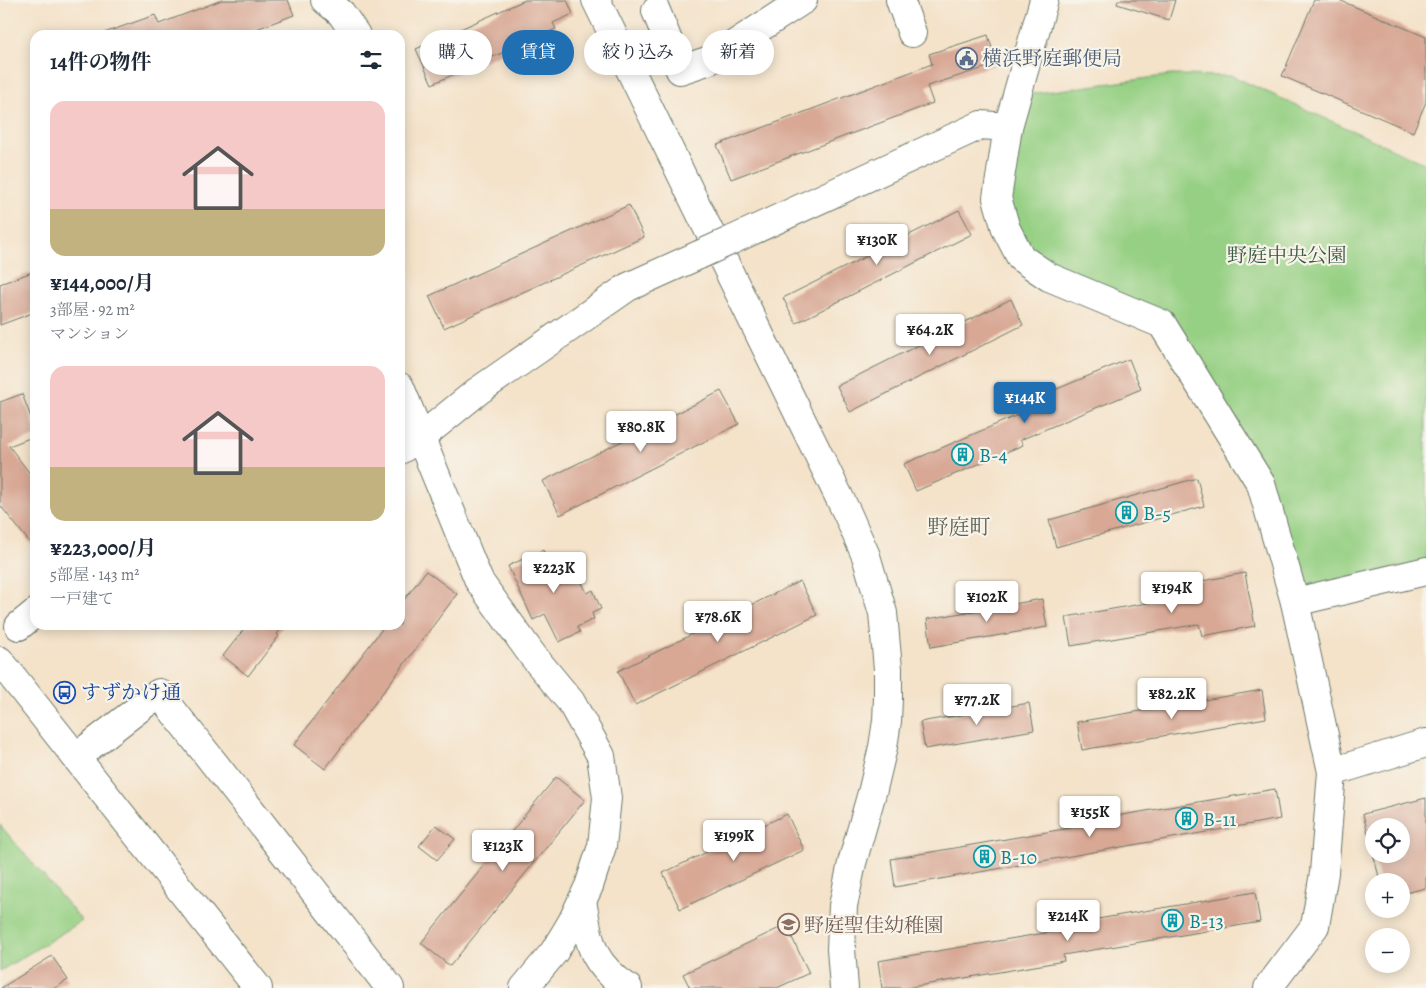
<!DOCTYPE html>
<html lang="ja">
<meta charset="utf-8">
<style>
:root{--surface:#fff;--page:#f6f6f7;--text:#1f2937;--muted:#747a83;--accent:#1f6fb2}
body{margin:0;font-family:Alegreya,"Noto Serif JP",serif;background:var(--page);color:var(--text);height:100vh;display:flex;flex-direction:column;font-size:19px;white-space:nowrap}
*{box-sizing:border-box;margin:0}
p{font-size:16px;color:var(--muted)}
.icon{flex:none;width:28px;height:28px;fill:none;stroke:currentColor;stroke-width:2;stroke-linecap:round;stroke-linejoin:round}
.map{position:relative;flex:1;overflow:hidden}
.panel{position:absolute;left:30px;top:30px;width:375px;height:600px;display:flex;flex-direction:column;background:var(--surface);border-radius:15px;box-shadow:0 2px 12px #0003}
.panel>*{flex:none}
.banner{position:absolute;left:420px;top:30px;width:475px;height:45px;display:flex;gap:10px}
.tools{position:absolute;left:1365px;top:818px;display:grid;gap:10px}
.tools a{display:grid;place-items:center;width:45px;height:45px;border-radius:50%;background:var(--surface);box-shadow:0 2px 12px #0003;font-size:25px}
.price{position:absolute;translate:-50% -42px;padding:0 11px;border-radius:5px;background:#fff;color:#222;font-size:16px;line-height:32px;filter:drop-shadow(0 1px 2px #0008)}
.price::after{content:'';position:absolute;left:50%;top:30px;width:15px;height:11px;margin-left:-8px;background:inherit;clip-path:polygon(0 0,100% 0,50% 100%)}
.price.on{background:var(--accent);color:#fff}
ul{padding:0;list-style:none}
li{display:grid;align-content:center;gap:10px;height:265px;padding:0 20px}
li span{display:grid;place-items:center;height:155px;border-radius:15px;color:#555}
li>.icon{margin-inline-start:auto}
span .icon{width:90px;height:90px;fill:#fffc;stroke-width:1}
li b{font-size:21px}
h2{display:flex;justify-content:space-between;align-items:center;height:60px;padding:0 20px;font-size:21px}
.pill{padding:0 18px;border-radius:22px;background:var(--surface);box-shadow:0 2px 12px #0003;font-size:18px;line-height:45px}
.pill.on{background:var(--accent);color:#fff}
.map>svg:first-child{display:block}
.green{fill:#96d084;stroke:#5a865c}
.building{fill:#d8a895;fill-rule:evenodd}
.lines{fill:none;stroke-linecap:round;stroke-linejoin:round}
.minor-casing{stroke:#6a7768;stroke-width:30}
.minor{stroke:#fff;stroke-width:28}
.minor-bridge-casing{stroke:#6a7768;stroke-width:30;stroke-linecap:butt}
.minor-bridge{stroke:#fff;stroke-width:28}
.labels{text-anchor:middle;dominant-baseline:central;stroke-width:4.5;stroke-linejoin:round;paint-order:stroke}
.service-label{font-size:20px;fill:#4e5e75;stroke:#f7f3e8;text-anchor:start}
.park-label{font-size:20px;fill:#375a44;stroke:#f7f3e8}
.culture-label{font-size:20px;fill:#0d838f;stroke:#f7f3e8;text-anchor:start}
.transit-label{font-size:20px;fill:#164399;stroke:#f7f3e8;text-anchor:start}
.education-label{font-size:20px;fill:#785e54;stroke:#f7f3e8;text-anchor:start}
.neighbourhood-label{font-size:21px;fill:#606256;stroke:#f7f3e8}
</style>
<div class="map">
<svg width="1426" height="988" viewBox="0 0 1426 988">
<rect width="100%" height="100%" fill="#f7f3e8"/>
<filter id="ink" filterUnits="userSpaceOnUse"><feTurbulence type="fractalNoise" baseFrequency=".02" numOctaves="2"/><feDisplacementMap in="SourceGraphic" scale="10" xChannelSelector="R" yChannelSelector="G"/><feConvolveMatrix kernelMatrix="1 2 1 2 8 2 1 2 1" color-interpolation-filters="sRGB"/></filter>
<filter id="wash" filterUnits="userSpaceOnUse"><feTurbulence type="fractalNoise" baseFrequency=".0096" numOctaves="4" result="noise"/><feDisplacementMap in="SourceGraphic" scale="20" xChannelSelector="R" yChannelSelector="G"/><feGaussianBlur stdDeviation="1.12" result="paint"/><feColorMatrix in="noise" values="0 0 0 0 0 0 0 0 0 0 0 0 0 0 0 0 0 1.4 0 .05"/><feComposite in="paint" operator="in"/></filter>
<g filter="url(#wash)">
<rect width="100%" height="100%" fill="#f4e2c9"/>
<g class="green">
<polygon points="1171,75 1232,76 1426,164 1426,562 1300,588 1164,319 1028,254 1008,206 1022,95"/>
<polygon points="0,825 82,921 0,971"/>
</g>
<g id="blocks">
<g class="building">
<polygon points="222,0 288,0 294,15 240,35 105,35 104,33 155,15 159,24"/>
<polygon points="525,0 567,0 573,14 553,23 556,29 432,84 416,49"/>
<polygon points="1118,0 1175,0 1169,20 1117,4"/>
<polygon points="1314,0 1339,0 1426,37 1426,102 1413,132 1282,76"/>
<polygon points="988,35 997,64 927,86 933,103 731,179 717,145 932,64 929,54"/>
<polygon points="629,205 644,237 444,328 429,296"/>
<polygon points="959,210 972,234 796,323 783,298"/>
<polygon points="35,271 35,312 0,325 0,284"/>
<polygon points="1011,299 1023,325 850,412 837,386"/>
<polygon points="1129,359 1141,389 1020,440 1023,445 916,491 904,464 1025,412 1021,404"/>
<polygon points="721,391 739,424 560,515 543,481"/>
<polygon points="22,394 35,428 35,436 9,446 35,480 35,549 0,505 0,402"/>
<polygon points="1197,478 1204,506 1056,547 1049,520"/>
<polygon points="543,550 547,559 557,555 559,561 564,558 574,578 579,576 587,593 593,590 601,609 592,613 594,619 577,627 580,632 559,642 545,614 533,620 508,566"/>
<polygon points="426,571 457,594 325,769 294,745 385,625 400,625 400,605"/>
<polygon points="1245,573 1255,626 1202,636 1199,624 1071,646 1066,617 1194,595 1191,583"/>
<polygon points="800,581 817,615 635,705 618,671"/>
<polygon points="1042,599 1047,627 931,647 927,619"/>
<polygon points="247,625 284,625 277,634 279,636 248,676 223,656"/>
<polygon points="1262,690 1266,718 1082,750 1077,722"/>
<polygon points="1029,703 1034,730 925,749 920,722"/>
<polygon points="556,777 585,800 450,966 421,943"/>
<polygon points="1275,789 1280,819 895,887 891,859 1093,824 1093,820"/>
<path d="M1426 798V888L1401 894V881H1380L1363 814ZM1374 826H1401V854H1374Z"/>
<polygon points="787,814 804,850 680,909 663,873"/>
<polygon points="436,825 455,839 437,860 419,846"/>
<polygon points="1255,892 1260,922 1063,955 1064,961 906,988 882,988 878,961 1087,926 1086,921"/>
<polygon points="786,925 809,973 777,988 690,988 683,974"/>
<polygon points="52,956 68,980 55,988 1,988"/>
</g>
</g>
</g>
<g filter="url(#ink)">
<use href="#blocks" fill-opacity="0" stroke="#6a7768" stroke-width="1"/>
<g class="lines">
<defs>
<g id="minor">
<polyline points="325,0 341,13 356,35"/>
<polyline points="596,0 848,515 866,556 883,613 888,669 888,698 887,721 883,747 873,789 852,863 843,906 841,949 844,988"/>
<polyline points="900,0 912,33"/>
<polyline points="1044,0 1008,127 997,198 1006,229 1021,258 1049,277 1162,324 1261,484 1295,602"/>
<polyline points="656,11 680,70 710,60 803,0"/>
<polyline points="732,240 981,125 1008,127"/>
<polyline points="400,387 479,581 533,656 571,702 601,756 607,798 602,846 589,886 572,922 554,952 524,988"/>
<polyline points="400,450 420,438 478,391 628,287 699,255"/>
<polyline points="19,626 35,613"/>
<polyline points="0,661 258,988"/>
<polyline points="76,757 159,693 390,988"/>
<polyline points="1332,772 1426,743"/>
<path d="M582 901C590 944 590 962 628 988"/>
<polyline points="1268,988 1315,926 1324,873 1332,772 1295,602 1426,571"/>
</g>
</defs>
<use href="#minor" class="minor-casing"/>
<use href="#minor" class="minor"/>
<defs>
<polyline id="minor-bridge" points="699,255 732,240"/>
</defs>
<use href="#minor-bridge" class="minor-bridge-casing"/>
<use href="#minor-bridge" class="minor-bridge"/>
</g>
</g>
<defs>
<symbol id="civic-ring" viewBox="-11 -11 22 22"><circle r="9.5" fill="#f7f3e8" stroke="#5c6f8a" stroke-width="1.5"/><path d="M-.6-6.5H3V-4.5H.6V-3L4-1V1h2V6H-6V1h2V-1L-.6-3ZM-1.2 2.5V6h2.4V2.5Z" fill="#5c6f8a"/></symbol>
<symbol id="building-ring" viewBox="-11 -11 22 22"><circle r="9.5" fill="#f7f3e8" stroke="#0f9aa8" stroke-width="1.5"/><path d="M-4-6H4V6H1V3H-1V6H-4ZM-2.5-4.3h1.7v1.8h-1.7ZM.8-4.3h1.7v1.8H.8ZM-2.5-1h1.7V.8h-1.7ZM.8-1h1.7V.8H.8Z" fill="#0f9aa8"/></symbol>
<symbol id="bus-ring" viewBox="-11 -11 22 22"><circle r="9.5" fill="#f7f3e8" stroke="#1a4fb4" stroke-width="1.5"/><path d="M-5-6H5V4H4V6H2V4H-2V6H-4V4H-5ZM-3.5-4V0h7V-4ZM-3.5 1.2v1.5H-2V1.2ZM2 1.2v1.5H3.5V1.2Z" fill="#1a4fb4"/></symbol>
<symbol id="school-ring" viewBox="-11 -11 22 22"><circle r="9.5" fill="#f7f3e8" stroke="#8d6e63" stroke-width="1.5"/><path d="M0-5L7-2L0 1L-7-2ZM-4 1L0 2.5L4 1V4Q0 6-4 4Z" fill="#8d6e63"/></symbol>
</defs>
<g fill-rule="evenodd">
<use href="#civic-ring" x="954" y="46" width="25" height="25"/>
<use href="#building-ring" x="950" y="442" width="25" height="25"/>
<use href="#building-ring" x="1114" y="500" width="25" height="25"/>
<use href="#bus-ring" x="52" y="680" width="25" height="25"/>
<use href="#building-ring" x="1174" y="806" width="25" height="25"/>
<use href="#building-ring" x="972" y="844" width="25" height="25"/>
<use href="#building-ring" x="1160" y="908" width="25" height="25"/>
<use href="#school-ring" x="776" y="912" width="25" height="25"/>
</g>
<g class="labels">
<g class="service-label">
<text x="982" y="58">横浜野庭郵便局</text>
</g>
<g class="park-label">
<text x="1287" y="255">野庭中央公園</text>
</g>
<g class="culture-label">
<text x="979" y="455">B-4</text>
<text x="1143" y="513">B-5</text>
<text x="1203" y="819">B-11</text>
<text x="1000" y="857">B-10</text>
<text x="1189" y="921">B-13</text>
</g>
<g class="transit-label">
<text x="81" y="692">すずかけ通</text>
</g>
<g class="education-label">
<text x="804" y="925">野庭聖佳幼稚園</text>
</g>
<g class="neighbourhood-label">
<text x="959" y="527">野庭町</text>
</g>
</g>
</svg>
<div class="tools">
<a><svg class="icon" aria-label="locate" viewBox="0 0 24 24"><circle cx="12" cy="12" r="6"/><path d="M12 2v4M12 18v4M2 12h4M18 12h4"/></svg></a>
<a>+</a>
<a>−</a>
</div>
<b class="price" style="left:877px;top:266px">¥130K</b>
<b class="price" style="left:930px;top:356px">¥64.2K</b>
<b class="price on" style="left:1025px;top:424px">¥144K</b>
<b class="price" style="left:641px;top:453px">¥80.8K</b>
<b class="price" style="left:554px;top:594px">¥223K</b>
<b class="price" style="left:1172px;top:614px">¥194K</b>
<b class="price" style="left:987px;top:623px">¥102K</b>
<b class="price" style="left:718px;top:643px">¥78.6K</b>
<b class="price" style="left:1172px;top:720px">¥82.2K</b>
<b class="price" style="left:977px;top:726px">¥77.2K</b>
<b class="price" style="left:1090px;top:838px">¥155K</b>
<b class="price" style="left:734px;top:862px">¥199K</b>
<b class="price" style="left:503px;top:872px">¥123K</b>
<b class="price" style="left:1068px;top:942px">¥214K</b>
<div class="banner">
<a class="pill">購入</a>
<a class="pill on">賃貸</a>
<a class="pill">絞り込み</a>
<a class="pill">新着</a>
</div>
<section class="panel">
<h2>14件の物件<svg class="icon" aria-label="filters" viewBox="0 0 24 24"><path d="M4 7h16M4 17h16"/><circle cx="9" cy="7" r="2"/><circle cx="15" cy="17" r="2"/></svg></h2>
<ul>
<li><span style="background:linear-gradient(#f6c9c9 70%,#c2b280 0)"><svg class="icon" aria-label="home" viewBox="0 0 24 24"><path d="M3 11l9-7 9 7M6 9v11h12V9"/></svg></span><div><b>¥144,000/月</b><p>3部屋 · 92 m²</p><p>マンション</p></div></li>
<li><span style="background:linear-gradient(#f6c9c9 65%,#c2b280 0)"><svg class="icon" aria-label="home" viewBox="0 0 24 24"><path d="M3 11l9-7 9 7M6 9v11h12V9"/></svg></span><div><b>¥223,000/月</b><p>5部屋 · 143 m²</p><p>一戸建て</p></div></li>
</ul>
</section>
</div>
